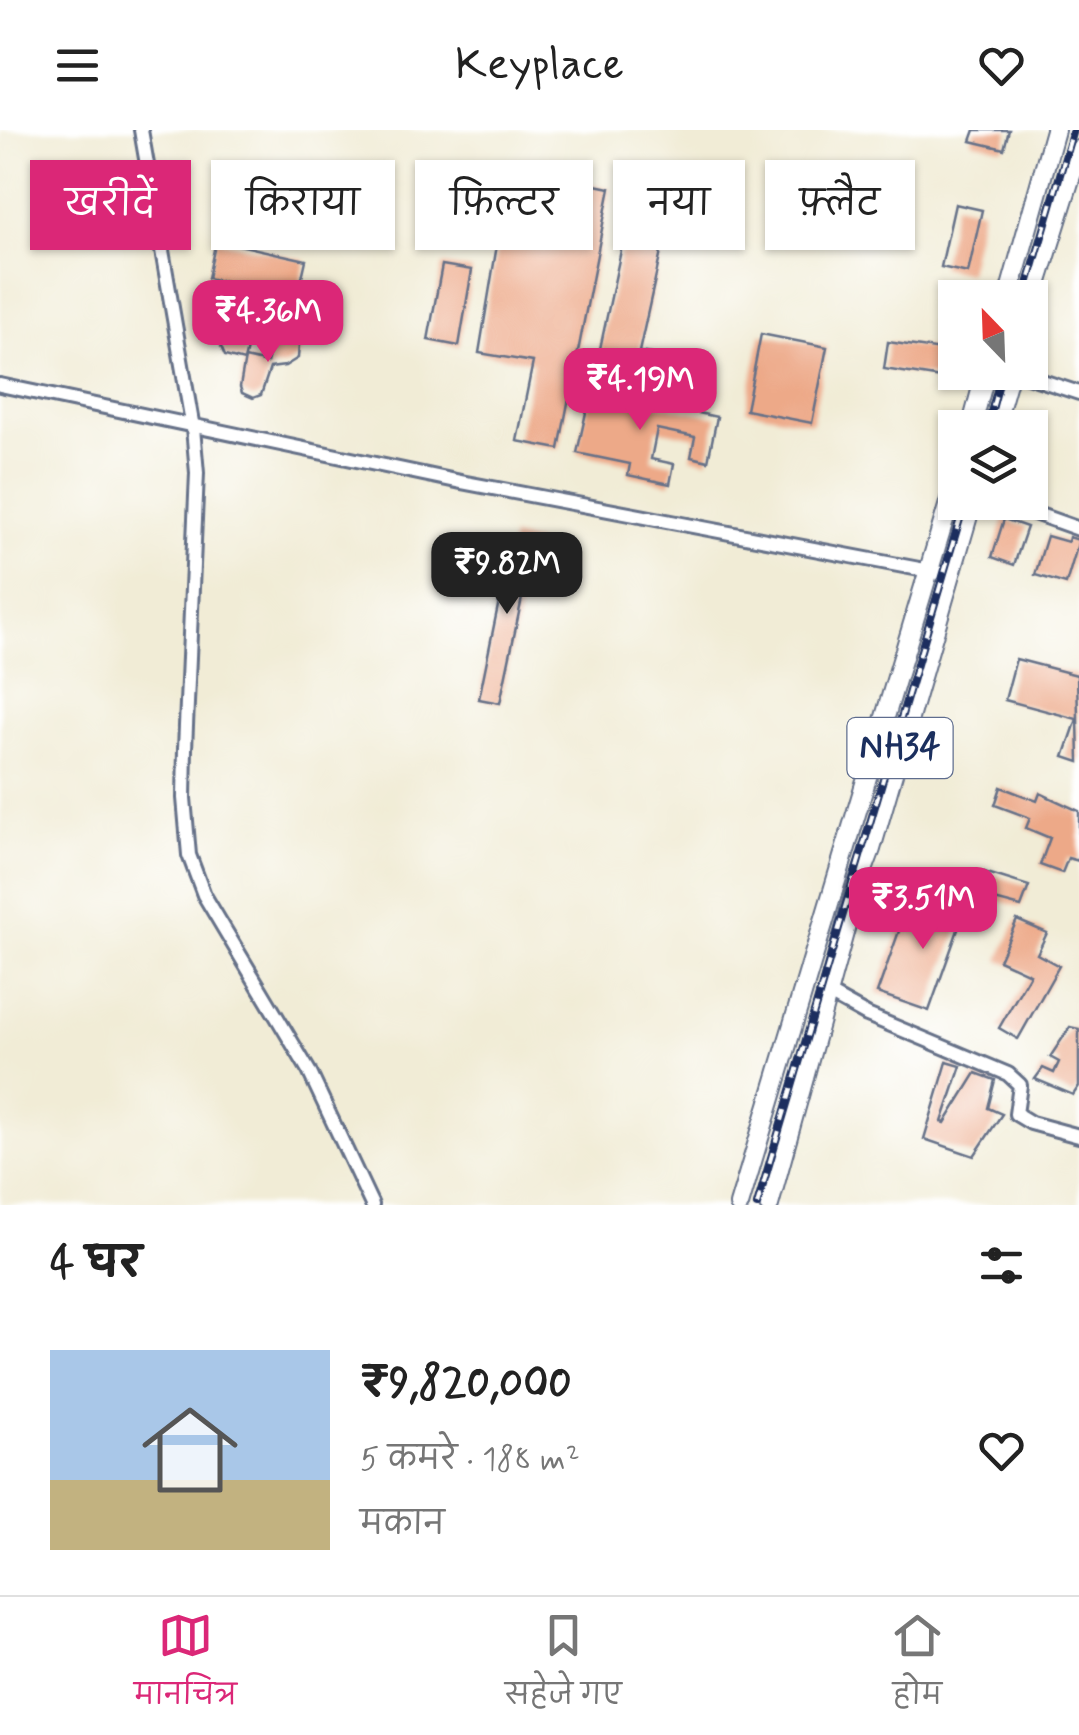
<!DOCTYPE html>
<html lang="hi">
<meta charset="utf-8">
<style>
:root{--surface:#fff;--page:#f6f6f6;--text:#222;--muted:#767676;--line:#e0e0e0;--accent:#db2777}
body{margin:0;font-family:Mynerve,"Playpen Sans Deva",sans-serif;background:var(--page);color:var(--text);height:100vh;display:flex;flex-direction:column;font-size:38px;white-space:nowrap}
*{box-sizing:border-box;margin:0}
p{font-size:32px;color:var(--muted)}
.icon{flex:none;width:55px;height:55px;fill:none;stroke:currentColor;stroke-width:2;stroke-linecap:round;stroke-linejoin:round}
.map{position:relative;height:1075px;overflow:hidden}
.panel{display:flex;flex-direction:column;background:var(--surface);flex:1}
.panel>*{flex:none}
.banner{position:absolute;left:30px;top:30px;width:1020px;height:90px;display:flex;gap:20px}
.needle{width:65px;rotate:337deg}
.fabs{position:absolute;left:938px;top:150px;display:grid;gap:20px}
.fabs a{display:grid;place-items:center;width:110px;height:110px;border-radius:0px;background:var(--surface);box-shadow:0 2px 8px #0004;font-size:50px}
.price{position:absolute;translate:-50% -85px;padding:0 22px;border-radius:20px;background:var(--accent);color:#fff;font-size:32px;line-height:65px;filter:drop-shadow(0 2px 5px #0008)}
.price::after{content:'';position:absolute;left:50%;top:60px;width:30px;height:22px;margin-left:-15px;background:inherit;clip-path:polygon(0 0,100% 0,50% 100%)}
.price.on{background:#222;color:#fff}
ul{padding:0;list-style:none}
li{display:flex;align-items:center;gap:30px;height:250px;padding:0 50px}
li span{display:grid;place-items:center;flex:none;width:280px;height:200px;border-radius:0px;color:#555}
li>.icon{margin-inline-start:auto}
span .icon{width:120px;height:120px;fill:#fffc;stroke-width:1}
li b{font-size:42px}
h2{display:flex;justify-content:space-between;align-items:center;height:120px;padding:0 50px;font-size:42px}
.chip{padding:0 35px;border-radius:0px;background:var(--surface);box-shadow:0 2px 8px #0004;font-size:35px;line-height:90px}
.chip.on{background:var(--accent);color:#fff}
header{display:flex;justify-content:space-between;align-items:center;height:130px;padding:0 50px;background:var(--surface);font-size:45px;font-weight:600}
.tabs{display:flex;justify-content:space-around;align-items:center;height:140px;border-top:2px solid var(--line);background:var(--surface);font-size:28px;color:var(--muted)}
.tabs a{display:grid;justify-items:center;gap:5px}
.tabs .on{color:var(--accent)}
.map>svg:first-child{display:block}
.building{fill:#eda988}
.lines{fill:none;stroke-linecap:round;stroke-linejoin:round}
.minor-casing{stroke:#667188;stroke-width:18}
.highway-casing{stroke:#667188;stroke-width:22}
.minor{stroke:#fff;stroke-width:12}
.highway{stroke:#fff;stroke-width:18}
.rail-casing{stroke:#1b2f5e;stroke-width:8}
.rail{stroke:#fff;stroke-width:4;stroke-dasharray:11;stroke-linecap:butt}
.labels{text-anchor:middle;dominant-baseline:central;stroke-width:10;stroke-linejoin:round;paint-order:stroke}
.shield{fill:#fff;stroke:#5f6d8e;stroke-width:2.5}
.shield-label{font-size:35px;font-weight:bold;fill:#1b2f5e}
</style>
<header><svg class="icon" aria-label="menu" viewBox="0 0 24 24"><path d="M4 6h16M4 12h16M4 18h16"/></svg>Keyplace<svg class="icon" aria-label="heart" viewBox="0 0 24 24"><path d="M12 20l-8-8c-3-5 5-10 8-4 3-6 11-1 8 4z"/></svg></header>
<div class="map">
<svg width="1079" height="1075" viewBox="0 0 1079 1075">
<rect width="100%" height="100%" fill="#fff"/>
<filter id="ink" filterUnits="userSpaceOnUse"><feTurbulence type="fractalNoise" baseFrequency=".01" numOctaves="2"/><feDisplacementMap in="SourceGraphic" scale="20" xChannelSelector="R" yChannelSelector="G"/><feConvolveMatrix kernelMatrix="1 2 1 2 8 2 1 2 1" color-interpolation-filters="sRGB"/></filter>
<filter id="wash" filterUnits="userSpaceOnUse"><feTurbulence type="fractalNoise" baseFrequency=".0048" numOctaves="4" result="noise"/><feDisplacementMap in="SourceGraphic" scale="40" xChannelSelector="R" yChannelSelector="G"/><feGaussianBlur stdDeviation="2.25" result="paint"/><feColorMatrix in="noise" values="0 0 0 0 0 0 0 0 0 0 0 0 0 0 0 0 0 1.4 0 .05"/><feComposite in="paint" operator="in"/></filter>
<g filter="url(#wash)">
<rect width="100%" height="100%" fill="#f1ecd6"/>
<g id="blocks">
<g class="building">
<polygon points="975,0 1009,0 1004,19 971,11"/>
<polygon points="510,37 610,58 559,319 517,311 533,232 479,223"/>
<polygon points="633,64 672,72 639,222 684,229 678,260 594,247"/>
<polygon points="955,74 982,80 968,143 941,137"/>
<polygon points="216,110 306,130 297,169 208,148"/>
<polygon points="442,135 472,140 459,216 428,210"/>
<polygon points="243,200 251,201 244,231 225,226 221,217 223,209"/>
<polygon points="761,204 827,217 812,293 746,280"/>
<polygon points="274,205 290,208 299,214 298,228 285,236 270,238 261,265 253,268 242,263 240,257 245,228 267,233"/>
<polygon points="888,212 955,222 954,250 884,239"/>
<polygon points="591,260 717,287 708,331 691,327 695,307 657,299 651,329 674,334 670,354 628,345 630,334 577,323"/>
<polygon points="1004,389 1027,397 1014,435 992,427"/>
<polygon points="1047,406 1068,412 1069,407 1079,410 1066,454 1035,445"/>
<polygon points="512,407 540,413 537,431 530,430 500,573 479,569"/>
<polygon points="1016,529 1077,545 1079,632 1064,627 1077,589 1005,570"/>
<polygon points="1001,657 1037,671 1040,663 1079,681 1079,731 1068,728 1062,743 1040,735 1050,708 1026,698 1030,688 995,675"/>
<polygon points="981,741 1029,756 1021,777 972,764"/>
<polygon points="952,759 970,766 929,881 877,863 909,773 943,782"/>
<polygon points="1017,790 1047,803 1037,824 1059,836 1018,909 999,898 1030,844 999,830"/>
<polygon points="1070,897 1079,899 1079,956 1073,965 1035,949 1043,938 1054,943 1059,932 1050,927"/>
<polygon points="947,932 961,936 942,992 945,993 976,943 995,950 988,978 1002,984 974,1026 924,1009"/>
</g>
</g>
</g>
<g filter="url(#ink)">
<use href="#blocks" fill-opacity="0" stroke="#667188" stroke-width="2.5"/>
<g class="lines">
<defs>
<g id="minor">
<polyline points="141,0 193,298 197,343 185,619 184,668 189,725 204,765 309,941 372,1075"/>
<polyline points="1015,242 1079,263"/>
<polyline points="0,255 461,352 951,445"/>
<polyline points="1003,372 1079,399"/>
<polyline points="829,864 867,885 1008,944 1020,955 1016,984 1031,993 1079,1006"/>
</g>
<g id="highway">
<polyline points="1008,168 1055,0"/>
<polyline points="1030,177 1079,20"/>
<polyline points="971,298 986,242"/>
<polyline points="994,298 1010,242"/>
<polyline points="739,1075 955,353"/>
<polyline points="769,1075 856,759 871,719 972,372"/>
</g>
</defs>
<use href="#minor" class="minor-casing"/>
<use href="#highway" class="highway-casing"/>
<use href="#minor" class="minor"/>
<use href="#highway" class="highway"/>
<defs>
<g id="rail">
<polyline points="1024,168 1073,0"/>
<polyline points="987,298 1002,242"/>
<polyline points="757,1075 965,372"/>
</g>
</defs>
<use href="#rail" class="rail-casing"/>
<use href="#rail" class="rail"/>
</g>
</g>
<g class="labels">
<rect class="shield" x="847.5" y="588" width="105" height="60" rx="8"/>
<g class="shield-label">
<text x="900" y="618">NH34</text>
</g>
</g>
</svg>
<div class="fabs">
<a><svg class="needle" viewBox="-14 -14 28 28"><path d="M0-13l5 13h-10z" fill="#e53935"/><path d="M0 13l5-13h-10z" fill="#767676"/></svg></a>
<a><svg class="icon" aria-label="layers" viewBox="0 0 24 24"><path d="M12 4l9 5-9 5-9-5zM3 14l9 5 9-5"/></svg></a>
</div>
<b class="price" style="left:268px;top:235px">₹4.36M</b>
<b class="price" style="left:640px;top:303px">₹4.19M</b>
<b class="price on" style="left:507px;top:487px">₹9.82M</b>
<b class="price" style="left:923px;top:822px">₹3.51M</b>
<div class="banner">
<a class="chip on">खरीदें</a>
<a class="chip">किराया</a>
<a class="chip">फ़िल्टर</a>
<a class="chip">नया</a>
<a class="chip">फ़्लैट</a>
</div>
</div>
<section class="panel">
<h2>4 घर<svg class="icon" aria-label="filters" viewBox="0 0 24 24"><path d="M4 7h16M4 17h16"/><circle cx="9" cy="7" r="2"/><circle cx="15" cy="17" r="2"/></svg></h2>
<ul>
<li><span style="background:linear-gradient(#a9c7e8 65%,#c2b280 0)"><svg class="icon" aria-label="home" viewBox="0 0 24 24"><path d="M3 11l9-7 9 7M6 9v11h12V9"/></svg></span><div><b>₹9,820,000</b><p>5 कमरे · 188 m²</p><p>मकान</p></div><svg class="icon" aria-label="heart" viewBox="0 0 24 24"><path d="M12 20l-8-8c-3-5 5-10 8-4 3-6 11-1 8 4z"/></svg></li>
</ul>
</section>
<nav class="tabs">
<a class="on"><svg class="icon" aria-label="map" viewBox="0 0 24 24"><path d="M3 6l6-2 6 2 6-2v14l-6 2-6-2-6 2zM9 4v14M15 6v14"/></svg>मानचित्र</a>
<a><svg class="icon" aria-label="saved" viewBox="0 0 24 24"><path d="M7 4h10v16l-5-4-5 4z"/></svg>सहेजे गए</a>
<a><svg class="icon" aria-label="home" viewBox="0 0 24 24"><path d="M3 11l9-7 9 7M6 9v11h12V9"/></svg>होम</a>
</nav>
